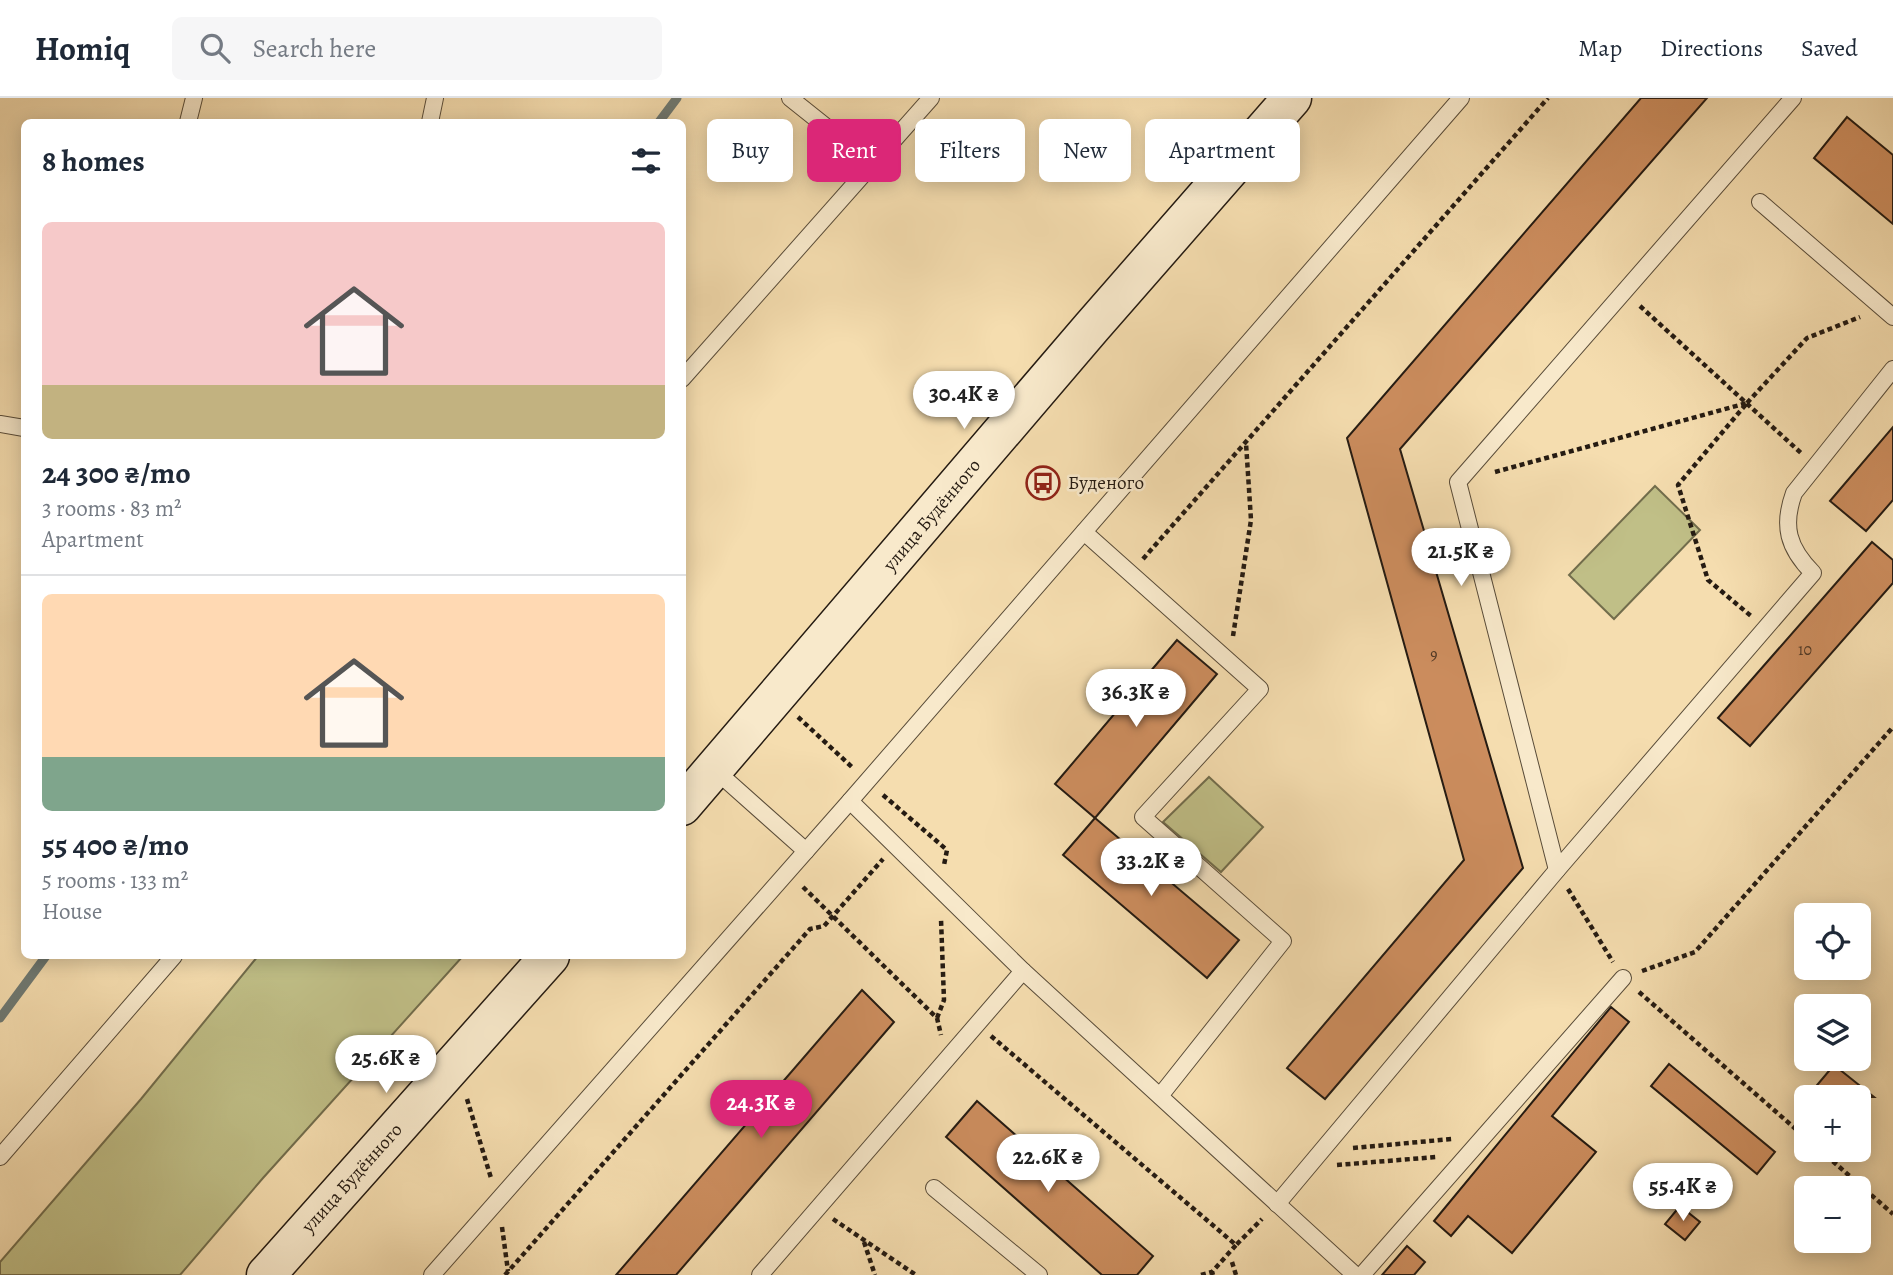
<!DOCTYPE html>
<meta charset="utf-8">
<style>
:root{--surface:#fff;--page:#f6f6f7;--text:#1f2937;--muted:#747a83;--line:#e0e1e3;--accent:#db2777}
body{margin:0;font-family:Alegreya,serif;background:var(--page);color:var(--text);height:100vh;display:flex;flex-direction:column;font-size:26px;white-space:nowrap}
*{box-sizing:border-box;margin:0}
p{font-size:23px;color:var(--muted)}
.icon{flex:none;width:38px;height:38px;fill:none;stroke:currentColor;stroke-width:2;stroke-linecap:round;stroke-linejoin:round}
.map{position:relative;flex:1;overflow:hidden}
.details{position:absolute;left:21px;top:21px;width:665px;height:840px;display:flex;flex-direction:column;background:var(--surface);border-radius:10px;box-shadow:0 4px 18px #0003}
.details>*{flex:none}
.hud{position:absolute;left:707px;top:21px;width:665px;height:63px;display:flex;gap:14px}
.buttons{position:absolute;left:1794px;top:805px;display:grid;gap:14px}
.buttons a{display:grid;place-items:center;width:77px;height:77px;border-radius:10px;background:var(--surface);box-shadow:0 4px 18px #0003;font-size:35px}
.price{position:absolute;translate:-50% -60px;padding:0 16px;border-radius:24px;background:#fff;color:#222;font-size:23px;line-height:46px;filter:drop-shadow(0 2px 4px #0008)}
.price::after{content:'';position:absolute;left:50%;top:42px;width:21px;height:16px;margin-left:-10px;background:inherit;clip-path:polygon(0 0,100% 0,50% 100%)}
.price.active{background:var(--accent);color:#fff}
ul{padding:0;list-style:none}
li{display:grid;align-content:center;gap:14px;height:371px;padding:0 21px}
li+li{border-top:2px solid var(--line)}
li span{display:grid;place-items:center;height:217px;border-radius:10px;color:#555}
li>.icon{margin-inline-start:auto}
span .icon{width:126px;height:126px;fill:#fffc;stroke-width:1}
li b{font-size:30px}
h2{display:flex;justify-content:space-between;align-items:center;height:84px;padding:0 21px;font-size:30px}
.chip{padding:0 24px;border-radius:10px;background:var(--surface);box-shadow:0 4px 18px #0003;font-size:24px;line-height:63px}
.chip.active{background:var(--accent);color:#fff}
header{display:flex;align-items:center;gap:42px;box-sizing:border-box;height:98px;padding:0 35px;background:var(--surface);border-bottom:2px solid var(--line)}
header strong{font-size:33px}
nav{display:flex;gap:38px;margin-inline-start:auto;font-size:24px}
.search{width:490px;height:63px;background:var(--page);display:flex;align-items:center;gap:18px;box-sizing:border-box;padding:0 24px;border-radius:10px;color:var(--muted);font-size:26px}
.map>svg:first-child{display:block}
.green{fill:#c0bf87;stroke:#726d4c;stroke-width:2}
.lines{fill:none;stroke-linecap:round;stroke-linejoin:round}
.stream{stroke:#6f7a74;stroke-width:9}
.building{fill:#cc8d5e;stroke:#251b12;stroke-width:2}
.service-casing{stroke:#594c39;stroke-width:18}
.secondary-casing{stroke:#251b12;stroke-width:41}
.path{stroke:#251b12;stroke-width:4.5;stroke-dasharray:5 3.5;stroke-linecap:butt}
.service{stroke:#f8e9cb;stroke-width:16}
.secondary{stroke:#f8e9cb;stroke-width:38}
.labels{text-anchor:middle;dominant-baseline:central;stroke-width:5;stroke-linejoin:round;paint-order:stroke}
.number-label{font-size:16px;fill:#4f3825}
.poi-label{font-size:19px;fill:#251b12;stroke:#f8e9cb;text-anchor:start}
.street-label{font-size:19px;fill:#251b12;stroke:#f8e9cb}
</style>
<header>
<strong>Homiq</strong>
<div class="search"><svg class="icon" aria-label="search" viewBox="0 0 24 24"><circle cx="10" cy="10" r="6"/><path d="M15 15l6 6"/></svg>Search here</div>
<nav><a>Map</a><a>Directions</a><a>Saved</a></nav>
</header>
<div class="map">
<svg width="1893" height="1177" viewBox="0 0 1893 1177">
<rect width="100%" height="100%" fill="#f5ddaf"/>
<filter id="stains"><feTurbulence type="fractalNoise" baseFrequency=".00286" numOctaves="4"/><feColorMatrix values="0 0 0 0 .2 0 0 0 0 .09 0 0 0 0 .02 0 0 0 .5 -.17"/></filter>
<radialGradient id="worn" r=".72"><stop offset=".6" stop-color="#630" stop-opacity="0"/><stop offset="1" stop-color="#630" stop-opacity=".3"/></radialGradient>
<g class="green">
<polygon points="1655,388 1700,432 1614,521 1569,477"/>
<polygon points="1209,679 1263,729 1221,774 1163,724"/>
<polygon points="258,858 463,858 263,1080 180,1177 0,1177 0,1164 141,1001"/>
</g>
<g class="lines">
<g class="stream">
<polyline points="659,24 677,0"/>
<polyline points="0,920 46,858"/>
</g>
</g>
<g class="building">
<polygon points="1641,0 1707,0 1400,351 1523,770 1325,1001 1287,970 1464,762 1347,340"/>
<polygon points="1847,19 1893,57 1893,126 1814,60"/>
<polygon points="1893,329 1893,402 1866,433 1830,403"/>
<polygon points="1872,444 1893,462 1893,485 1750,648 1718,620"/>
<polygon points="1177,542 1217,576 1095,720 1055,686"/>
<polygon points="1095,720 1239,842 1207,880 1063,757"/>
<polygon points="862,892 894,924 676,1177 616,1177"/>
<polygon points="1611,909 1629,924 1552,1018 1596,1054 1512,1155 1468,1118 1451,1138 1434,1123"/>
<polygon points="1669,966 1775,1054 1757,1076 1651,988"/>
<polygon points="1834,967 1874,999 1807,999"/>
<polygon points="977,1003 1153,1158 1137,1177 1102,1177 946,1039"/>
<polygon points="1680,1108 1700,1124 1685,1142 1665,1126"/>
<polygon points="1407,1148 1425,1164 1414,1177 1382,1177"/>
</g>
<g class="lines">
<defs>
<g id="service">
<polyline points="790,0 874,67"/>
<polyline points="188,24 194,0"/>
<polyline points="430,24 435,0"/>
<polyline points="1760,104 1893,219"/>
<polyline points="682,281 931,0"/>
<polyline points="0,326 24,330"/>
<polyline points="1084,434 1260,591 1143,719 1283,843 1160,998"/>
<polyline points="715,672 806,753"/>
<polyline points="850,703 1023,873 1355,1177"/>
<polyline points="1557,772 1458,384 1793,0"/>
<polyline points="0,1059 174,858"/>
<polyline points="934,1090 1039,1177"/>
<path d="M1277 1106 1557 772 1813 475C1788 450 1782 428 1794 395L1893 271"/>
<polyline points="432,1177 850,703 1461,0"/>
<polyline points="760,1177 1023,873"/>
<polyline points="1362,1177 1623,880"/>
</g>
<g id="secondary">
<polyline points="682,708 1091,230 1292,0"/>
<polyline points="266,1177 550,858"/>
</g>
</defs>
<use href="#service" class="service-casing"/>
<use href="#secondary" class="secondary-casing"/>
<g class="path">
<polyline points="1640,208 1801,355"/>
<polyline points="1747,305 1807,240 1860,219"/>
<polyline points="1495,374 1747,305 1678,387 1708,482 1751,518"/>
<polyline points="1143,461 1548,0"/>
<polyline points="1233,538 1251,422 1246,345"/>
<polyline points="798,619 853,670"/>
<polyline points="883,697 947,752 944,767"/>
<polyline points="803,789 937,920 941,937"/>
<polyline points="1568,791 1613,864"/>
<polyline points="1642,873 1695,854 1893,629"/>
<polyline points="1639,894 1806,1040"/>
<polyline points="937,920 944,902 941,821"/>
<polyline points="991,938 1236,1147 1262,1121"/>
<polyline points="467,1001 491,1080"/>
<polyline points="1353,1050 1452,1041"/>
<polyline points="1820,1052 1893,1116"/>
<polyline points="1337,1067 1436,1059"/>
<polyline points="833,1121 916,1177"/>
<polyline points="502,1129 508,1173"/>
<polyline points="864,1144 875,1177"/>
<polyline points="1232,1164 1236,1177"/>
<polyline points="505,1177 810,831 824,828 883,761"/>
<polyline points="1201,1177 1212,1174"/>
<polyline points="1213,1177 1212,1174 1236,1147"/>
</g>
<use href="#service" class="service"/>
<use href="#secondary" class="secondary"/>
</g>
<defs>
<symbol id="bus-ring" viewBox="-11 -11 22 22"><circle r="9.5" fill="#f8e9cb" stroke="#8f2418" stroke-width="1.5"/><path d="M-5-6H5V4H4V6H2V4H-2V6H-4V4H-5ZM-3.5-4V0h7V-4ZM-3.5 1.2v1.5H-2V1.2ZM2 1.2v1.5H3.5V1.2Z" fill="#8f2418"/></symbol>
</defs>
<g fill-rule="evenodd">
<use href="#bus-ring" x="1024" y="366" width="38" height="38"/>
</g>
<g class="labels">
<g class="number-label">
<text x="1805" y="552">10</text>
<text x="1434" y="557">9</text>
</g>
<g class="poi-label">
<text x="1068" y="385">Буденого</text>
</g>
<g class="street-label">
<text transform="translate(932 417) rotate(-50)">улица Будённого</text>
<text transform="translate(352 1080) rotate(-48)">улица Будённого</text>
</g>
</g>
<rect width="100%" height="100%" filter="url(#stains)"/>
<rect width="100%" height="100%" fill="url(#worn)"/>
</svg>
<div class="buttons">
<a><svg class="icon" aria-label="locate" viewBox="0 0 24 24"><circle cx="12" cy="12" r="6"/><path d="M12 2v4M12 18v4M2 12h4M18 12h4"/></svg></a>
<a><svg class="icon" aria-label="layers" viewBox="0 0 24 24"><path d="M12 4l9 5-9 5-9-5zM3 14l9 5 9-5"/></svg></a>
<a>+</a>
<a>−</a>
</div>
<b class="price" style="left:964px;top:333px">30.4K ₴</b>
<b class="price" style="left:1461px;top:490px">21.5K ₴</b>
<b class="price" style="left:1136px;top:631px">36.3K ₴</b>
<b class="price" style="left:1151px;top:800px">33.2K ₴</b>
<b class="price" style="left:386px;top:997px">25.6K ₴</b>
<b class="price active" style="left:761px;top:1042px">24.3K ₴</b>
<b class="price" style="left:1048px;top:1096px">22.6K ₴</b>
<b class="price" style="left:1683px;top:1125px">55.4K ₴</b>
<div class="hud">
<a class="chip">Buy</a>
<a class="chip active">Rent</a>
<a class="chip">Filters</a>
<a class="chip">New</a>
<a class="chip">Apartment</a>
</div>
<section class="details">
<h2>8 homes<svg class="icon" aria-label="filters" viewBox="0 0 24 24"><path d="M4 7h16M4 17h16"/><circle cx="9" cy="7" r="2"/><circle cx="15" cy="17" r="2"/></svg></h2>
<ul>
<li><span style="background:linear-gradient(#f6c9c9 75%,#c2b280 0)"><svg class="icon" aria-label="home" viewBox="0 0 24 24"><path d="M3 11l9-7 9 7M6 9v11h12V9"/></svg></span><div><b>24 300 ₴/mo</b><p>3 rooms · 83 m²</p><p>Apartment</p></div></li>
<li><span style="background:linear-gradient(#ffd9b3 75%,#7fa58c 0)"><svg class="icon" aria-label="home" viewBox="0 0 24 24"><path d="M3 11l9-7 9 7M6 9v11h12V9"/></svg></span><div><b>55 400 ₴/mo</b><p>5 rooms · 133 m²</p><p>House</p></div></li>
</ul>
</section>
</div>
